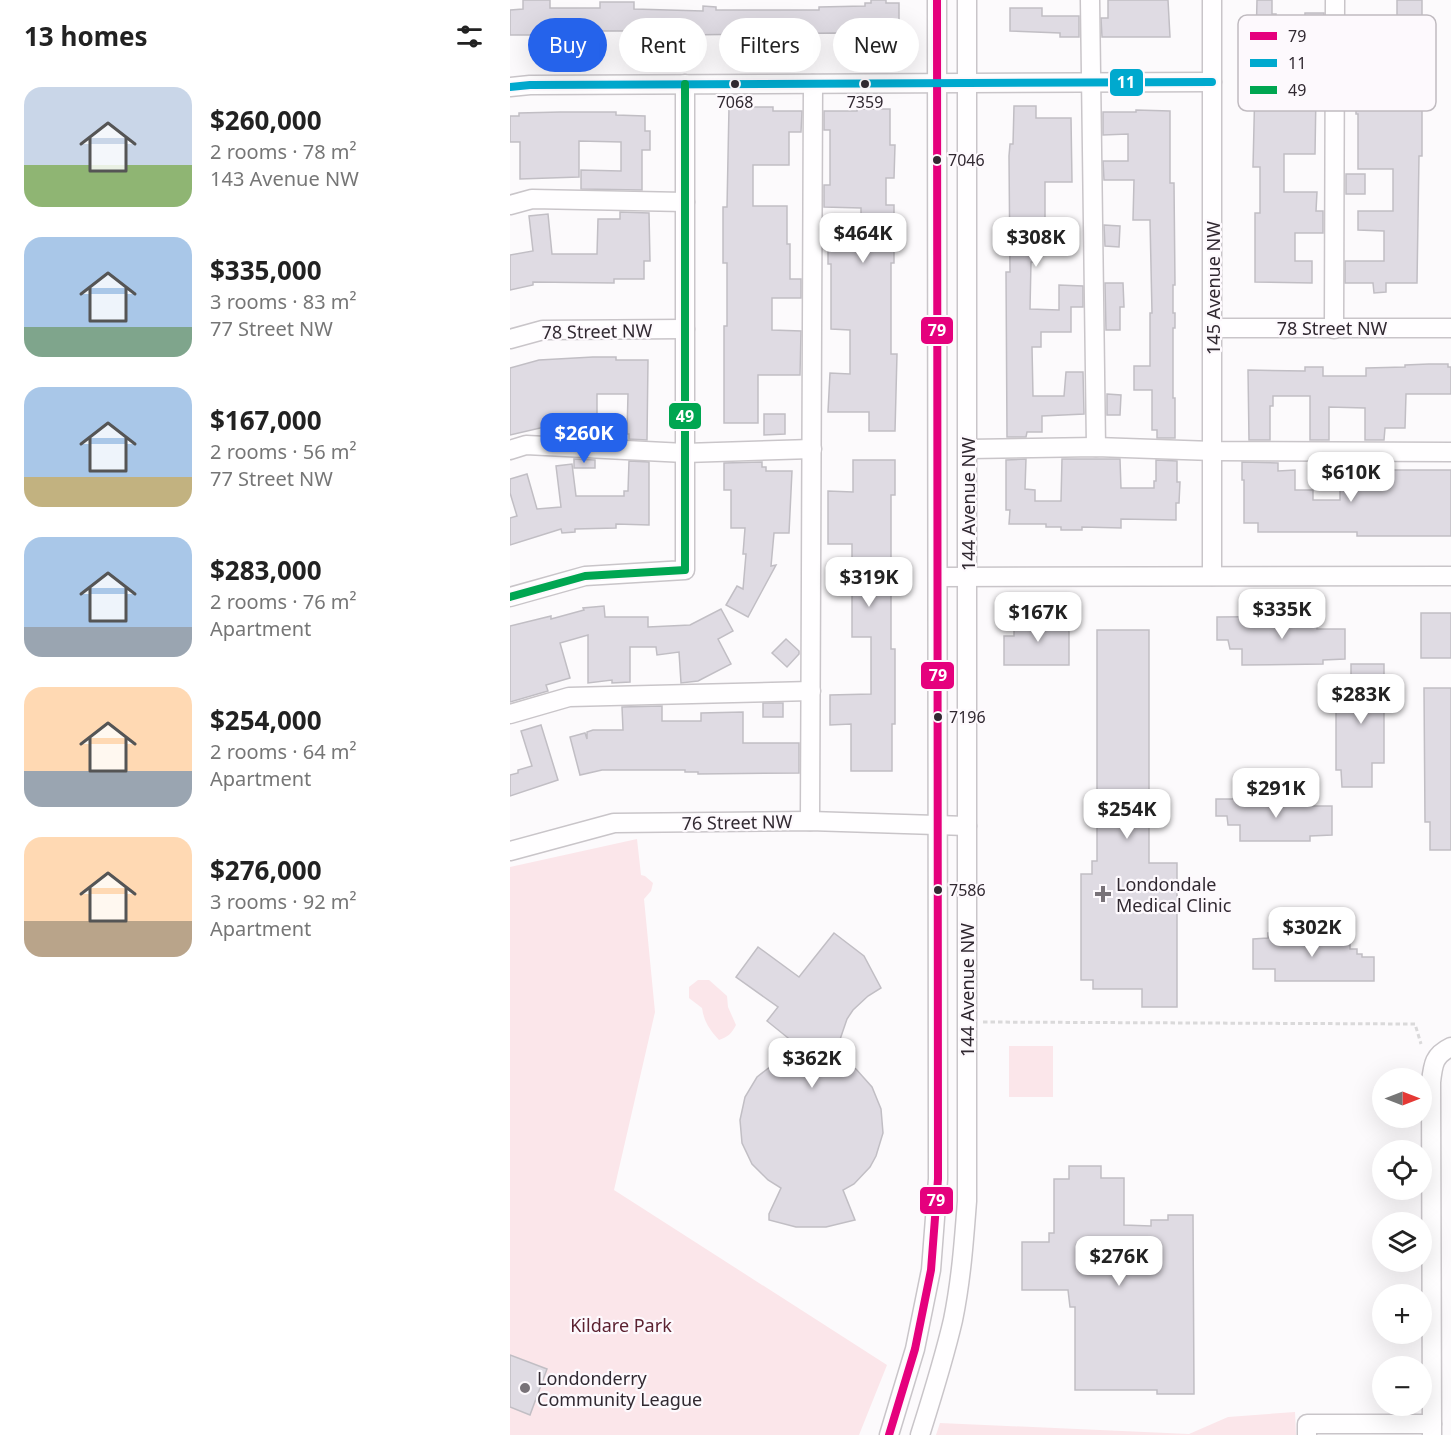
<!DOCTYPE html>
<meta charset="utf-8">
<style>
:root{--surface:#fff;--page:#f6f6f6;--text:#222;--muted:#767676;--accent:#2563eb}
body{margin:0;font-family:"Noto Sans",sans-serif;background:var(--page);color:var(--text);height:100vh;display:flex;flex-direction:column;font-size:22px;white-space:nowrap}
*{box-sizing:border-box;margin:0}
p{font-size:20px;color:var(--muted)}
.icon{flex:none;width:33px;height:33px;fill:none;stroke:currentColor;stroke-width:2;stroke-linecap:round;stroke-linejoin:round}
.map{position:relative;flex:1;overflow:hidden}
.details{display:flex;flex-direction:column;background:var(--surface);width:510px}
.details>*{flex:none}
.top-card{position:absolute;left:18px;top:18px;width:570px;height:54px;display:flex;gap:12px}
.needle{width:39px;rotate:90deg}
.controls{position:absolute;left:862px;top:1068px;display:grid;gap:12px}
.controls a{display:grid;place-items:center;width:60px;height:60px;border-radius:50%;background:var(--surface);box-shadow:0 6px 24px #0002;font-size:30px}
.price{position:absolute;translate:-50% -51px;padding:0 14px;border-radius:12px;background:#fff;color:#222;font-size:20px;line-height:39px;filter:drop-shadow(0 2px 3px #0008)}
.price::after{content:'';position:absolute;left:50%;top:36px;width:18px;height:14px;margin-left:-9px;background:inherit;clip-path:polygon(0 0,100% 0,50% 100%)}
.price.selected{background:var(--accent);color:#fff}
ul{padding:0;list-style:none}
li{display:flex;align-items:center;gap:18px;height:150px;padding:0 24px}
li span{display:grid;place-items:center;flex:none;width:168px;height:120px;border-radius:18px;color:#555}
li>.icon{margin-inline-start:auto}
span .icon{width:72px;height:72px;fill:#fffc;stroke-width:1}
li b{font-size:26px}
h2{display:flex;justify-content:space-between;align-items:center;height:72px;padding:0 24px;font-size:26px}
.chip{padding:0 21px;border-radius:27px;background:var(--surface);box-shadow:0 6px 24px #0002;font-size:21px;line-height:54px}
.chip.selected{background:var(--accent);color:#fff}
main{display:flex;flex:1;min-height:0}
.map>svg:first-child{display:block}
.green{fill:#fbe6ea}
.building{fill:#dfdbe3;stroke:#c1bec4;stroke-width:1.5}
.lines{fill:none;stroke-linecap:round;stroke-linejoin:round}
.minor-casing{stroke:#c9c5c9;stroke-width:21}
.path{stroke:#dad9da;stroke-width:3;stroke-dasharray:4.5 3;stroke-linecap:butt}
.minor{stroke:#fffeff;stroke-width:18}
.bus-1-casing{stroke:#fdf9fd;stroke-width:12}
.bus-2-casing{stroke:#fdf9fd;stroke-width:12}
.bus-3-casing{stroke:#fdf9fd;stroke-width:12}
.bus-1{stroke:#e5007d;stroke-width:8}
.bus-2{stroke:#00a9ce;stroke-width:8}
.bus-3{stroke:#00a651;stroke-width:8}
.bus-dot{fill:#312931;stroke:#fdf9fd;stroke-width:2}
.poi-dot{fill:#787278;stroke:#fdf9fd;stroke-width:2}
.labels{text-anchor:middle;dominant-baseline:central;stroke-width:4.5;stroke-linejoin:round;paint-order:stroke}
.bus-label{font-size:16px;fill:#312931;stroke:#fdf9fd;text-anchor:start}
.street-label{font-size:18px;fill:#312931;stroke:#fdf9fd}
.poi-label{font-size:18px;fill:#312931;stroke:#fdf9fd;text-anchor:start}
.park-label{font-size:18px;fill:#5c2231;stroke:#fdf9fd}
.key{fill:#fdf9fd;stroke:#c0bbc0;stroke-width:1.5}
.key-label{font-size:16px;fill:#312931}
.line-badge{stroke:#fdf9fd;stroke-width:2}
.badge-label{font-size:16px;text-anchor:middle;font-weight:bold;fill:#fff}
</style>
<main>
<section class="details">
<h2>13 homes<svg class="icon" aria-label="filters" viewBox="0 0 24 24"><path d="M4 7h16M4 17h16"/><circle cx="9" cy="7" r="2"/><circle cx="15" cy="17" r="2"/></svg></h2>
<ul>
<li><span style="background:linear-gradient(#c9d6e8 65%,#8fb573 0)"><svg class="icon" aria-label="home" viewBox="0 0 24 24"><path d="M3 11l9-7 9 7M6 9v11h12V9"/></svg></span><div><b>$260,000</b><p>2 rooms · 78 m²</p><p>143 Avenue NW</p></div></li>
<li><span style="background:linear-gradient(#a9c7e8 75%,#7fa58c 0)"><svg class="icon" aria-label="home" viewBox="0 0 24 24"><path d="M3 11l9-7 9 7M6 9v11h12V9"/></svg></span><div><b>$335,000</b><p>3 rooms · 83 m²</p><p>77 Street NW</p></div></li>
<li><span style="background:linear-gradient(#a9c7e8 75%,#c2b280 0)"><svg class="icon" aria-label="home" viewBox="0 0 24 24"><path d="M3 11l9-7 9 7M6 9v11h12V9"/></svg></span><div><b>$167,000</b><p>2 rooms · 56 m²</p><p>77 Street NW</p></div></li>
<li><span style="background:linear-gradient(#a9c7e8 75%,#9aa5b1 0)"><svg class="icon" aria-label="home" viewBox="0 0 24 24"><path d="M3 11l9-7 9 7M6 9v11h12V9"/></svg></span><div><b>$283,000</b><p>2 rooms · 76 m²</p><p>Apartment</p></div></li>
<li><span style="background:linear-gradient(#ffd9b3 70%,#9aa5b1 0)"><svg class="icon" aria-label="home" viewBox="0 0 24 24"><path d="M3 11l9-7 9 7M6 9v11h12V9"/></svg></span><div><b>$254,000</b><p>2 rooms · 64 m²</p><p>Apartment</p></div></li>
<li><span style="background:linear-gradient(#ffd9b3 70%,#b9a48a 0)"><svg class="icon" aria-label="home" viewBox="0 0 24 24"><path d="M3 11l9-7 9 7M6 9v11h12V9"/></svg></span><div><b>$276,000</b><p>3 rooms · 92 m²</p><p>Apartment</p></div></li>
</ul>
</section>
<div class="map">
<svg width="941" height="1435" viewBox="0 0 941 1435">
<rect width="100%" height="100%" fill="#fcfafc"/>
<g class="green">
<polygon points="127,839 131,875 135,876 143,883 141,891 134,899 145,1012 104,1190 377,1365 349,1435 0,1435 0,867"/>
<path d="M188 980H199L217 996 218 1007 226 1025C222 1033 218 1037 209 1040 200 1030 194 1022 192 1008L179 998V987Z"/>
<rect x="499" y="1046" width="44" height="51"/>
<polygon points="785,1412 786,1435 426,1435 430,1423 679,1434 718,1417"/>
</g>
<g class="building">
<polygon points="13,0 40,0 40,8 90,8 90,2 124,2 124,9 193,11 193,6 206,7 206,10 309,10 309,7 355,6 355,3 361,3 361,0 376,0 376,3 389,3 389,27 343,28 343,35 326,33 170,35 142,34 142,32 131,31 82,31 82,33 70,33 70,35 0,35 0,10 13,9"/>
<polygon points="598,0 658,0 660,37 592,37 591,18 598,18"/>
<polygon points="747,0 762,0 762,14 766,14 766,54 778,54 778,93 806,93 805,154 774,154 774,192 807,192 806,211 813,211 813,233 785,233 785,261 802,261 802,283 745,282 745,213 750,213 750,167 743,167"/>
<polygon points="887,0 912,0 912,156 909,156 907,283 876,283 876,292 864,293 863,283 835,283 835,261 874,261 874,231 848,230 848,211 883,211 883,169 848,169 848,114 846,114 846,79 881,80 881,51 846,50 846,30 887,31"/>
<polygon points="500,8 532,8 532,16 569,16 569,37 550,37 550,33 500,31"/>
<polygon points="795,13 814,13 814,33 794,33"/>
<polygon points="504,106 526,106 526,118 561,118 562,182 535,182 535,224 560,224 560,246 526,245 526,262 521,262 520,309 549,310 549,285 573,286 573,307 561,307 561,332 531,332 531,347 522,347 523,396 554,396 556,372 573,372 574,414 532,416 532,432 517,432 516,437 497,437 496,272 500,272 499,156 500,144 503,144"/>
<polygon points="219,107 263,107 263,111 292,111 291,132 279,132 279,165 243,165 243,206 277,206 277,244 280,244 280,279 291,279 291,298 262,298 262,330 291,331 290,375 248,375 248,423 214,423 214,326 217,326 217,263 213,263 213,207 217,207"/>
<polygon points="347,109 380,109 380,145 385,145 384,178 376,178 376,205 384,205 384,263 381,263 381,354 387,354 385,431 359,431 359,412 318,412 320,373 340,374 340,330 321,329 321,264 318,264 318,245 344,244 344,242 351,242 351,208 314,207 314,185 320,185 320,130 314,130 314,111 347,111"/>
<polygon points="626,110 660,111 660,183 664,183 665,285 663,285 663,313 665,313 665,328 663,328 663,398 665,398 665,438 647,438 647,430 642,430 642,390 624,390 624,366 640,366 640,313 642,313 640,220 623,220 624,180 594,180 593,161 618,161 618,134 593,135 593,112 626,112"/>
<polygon points="51,112 106,112 106,115 135,116 135,131 140,131 140,150 132,150 132,190 71,189 71,170 111,171 111,142 69,141 69,177 10,179 10,142 0,142 0,116 9,116 9,113"/>
<rect x="836" y="174" width="19" height="20"/>
<polygon points="110,212 139,213 140,261 134,261 134,279 104,279 104,283 23,282 23,285 0,290 0,255 23,251 19,216 38,214 42,254 87,254 88,219 110,219"/>
<polygon points="594,225 610,226 609,247 595,246"/>
<polygon points="595,283 613,283 614,307 610,307 610,330 596,330"/>
<polygon points="83,357 106,357 106,360 138,360 137,440 119,439 119,434 117,434 118,394 87,394 87,423 56,422 0,435 0,368 29,360"/>
<polygon points="919,364 938,364 938,367 941,367 941,394 896,394 895,428 875,428 874,440 855,440 855,408 819,407 819,440 800,440 800,396 763,396 763,406 760,406 760,440 739,440 738,370 795,371 795,367 813,367 813,376 856,376 856,368 895,367 895,365"/>
<polygon points="597,394 611,395 610,415 597,415"/>
<polygon points="254,414 275,414 275,434 254,435"/>
<polygon points="64,459 85,460 85,468 64,468"/>
<polygon points="516,459 515,489 525,490 525,501 551,501 552,459 610,459 611,488 644,488 644,481 646,481 646,460 667,461 667,482 670,482 669,503 666,503 666,520 611,519 611,528 572,527 572,530 551,530 551,527 536,527 536,524 499,524 500,510 496,510 496,460"/>
<polygon points="343,460 385,460 385,495 381,495 381,649 385,649 385,724 382,724 382,771 341,771 341,724 320,725 320,695 361,694 361,637 342,637 342,544 318,544 318,491 343,492"/>
<polygon points="119,461 139,462 139,525 106,524 106,528 65,529 65,532 52,533 51,529 0,545 0,518 7,516 0,493 0,479 17,474 27,509 51,507 46,466 62,464 66,496 114,496 114,491 118,491"/>
<polygon points="252,462 252,467 256,467 256,471 282,471 279,533 264,533 261,566 266,565 238,617 216,605 227,586 233,589 236,554 233,554 235,528 221,528 221,490 214,490 214,463"/>
<polygon points="732,462 768,463 768,471 785,470 785,490 803,490 803,500 830,500 830,470 941,470 941,536 847,536 847,532 748,532 748,523 734,523 734,480 732,480"/>
<polygon points="94,606 95,617 138,617 138,627 180,625 211,609 223,631 208,639 221,664 188,681 171,683 169,652 147,655 146,647 120,647 120,682 102,683 102,680 78,683 78,635 50,643 60,678 36,685 38,691 0,702 0,626 41,616 41,619 74,610 73,608"/>
<rect x="911" y="613" width="30" height="45"/>
<polygon points="807,616 807,629 835,629 835,659 813,660 813,664 732,665 732,649 720,649 718,640 707,640 707,617"/>
<polygon points="504,618 559,619 559,665 494,665 494,636 504,636"/>
<polygon points="587,630 639,630 639,863 667,863 667,1007 632,1007 632,989 583,989 583,980 571,980 571,874 582,874 582,861 587,861"/>
<polygon points="276,639 289,651 289,654 277,667 262,653"/>
<polygon points="841,664 874,664 874,763 862,763 862,787 832,787 831,770 826,770 826,689 841,689"/>
<polygon points="914,688 941,688 941,850 920,850 920,822 915,822"/>
<rect x="253" y="703" width="20" height="14"/>
<polygon points="152,706 152,721 191,721 191,713 233,712 233,743 289,743 289,773 188,774 188,772 175,772 175,770 92,770 70,775 60,737 75,733 77,739 77,732 83,730 113,730 112,707"/>
<polygon points="31,725 48,780 0,796 0,775 8,773 8,770 22,766 11,731"/>
<polygon points="706,799 794,799 794,806 822,806 822,835 800,836 800,841 730,841 730,825 718,825 717,816 706,816"/>
<polygon points="324,933 354,956 371,988 358,996 343,1010 337,1019 324,1057 346,1069 362,1087 371,1109 373,1133 366,1156 360,1167 344,1184 333,1190 345,1220 316,1227 286,1227 259,1220 259,1214 271,1188 258,1180 242,1164 232,1143 230,1120 235,1097 247,1077 265,1063 293,1050 257,1021 268,1007 226,977 248,947 289,977"/>
<polygon points="758,933 840,933 840,949 847,949 847,954 852,954 852,957 864,957 864,981 765,981 765,969 743,969 743,939 758,938"/>
<polygon points="559,1166 591,1166 591,1178 614,1178 614,1225 641,1226 641,1220 658,1220 658,1215 683,1215 684,1394 647,1394 647,1390 565,1390 565,1307 560,1307 558,1290 512,1290 512,1242 539,1242 539,1233 544,1233 544,1179 559,1179"/>
<polygon points="0,1355 37,1369 20,1415 0,1407"/>
</g>
<g class="lines">
<defs>
<g id="minor">
<polyline points="580,0 586,447"/>
<polyline points="702,0 702,576"/>
<polyline points="0,87 20,85 702,82"/>
<polyline points="0,205 22,199 175,202"/>
<polyline points="703,328 941,328"/>
<polyline points="824,329 825,0"/>
<polyline points="0,339 33,330 175,329"/>
<polyline points="458,449 586,447 703,451 941,452"/>
<polyline points="0,450 16,445 175,453 302,449"/>
<polyline points="429,577 941,576"/>
<polyline points="0,597 75,576 175,570 175,84"/>
<polyline points="0,714 59,697 301,691"/>
<polyline points="300,821 303,84"/>
<polyline points="0,851 104,823 300,821 457,826"/>
<polyline points="379,1435 405,1349 421,1270 428,1179 427,0"/>
<path d="M410 1435C422 1397 434 1359 443 1320 451 1281 454 1241 457 1201V0"/>
<polyline points="797,1435 797,1424 922,1424"/>
<path d="M922 1435 921 1082C923 1064 924 1055 941 1047"/>
</g>
</defs>
<use href="#minor" class="minor-casing"/>
<polyline class="path" points="473,1022 905,1024 911,1044"/>
<use href="#minor" class="minor"/>
<defs>
<polyline id="bus-1" points="379,1435 405,1349 421,1270 428,1179 427,0"/>
<polyline id="bus-2" points="0,87 20,85 702,82"/>
<polyline id="bus-3" points="0,597 75,576 175,570 175,84"/>
</defs>
<use href="#bus-1" class="bus-1-casing"/>
<use href="#bus-2" class="bus-2-casing"/>
<use href="#bus-3" class="bus-3-casing"/>
<use href="#bus-1" class="bus-1"/>
<use href="#bus-2" class="bus-2"/>
<use href="#bus-3" class="bus-3"/>
</g>
<g class="bus-dot">
<circle cx="225" cy="84" r="5"/>
<circle cx="355" cy="84" r="5"/>
<circle cx="427" cy="160" r="5"/>
<circle cx="428" cy="717" r="5"/>
<circle cx="428" cy="890" r="5"/>
</g>
<g class="poi-dot">
<path d="M590 885h6v6h6v6h-6v6h-6v-6h-6v-6h6z"/>
<circle cx="15" cy="1388" r="6"/>
</g>
<g class="labels">
<g class="bus-label">
<text x="225" y="102" text-anchor="middle">7068</text>
<text x="355" y="102" text-anchor="middle">7359</text>
<text x="438" y="160">7046</text>
<text x="439" y="717">7196</text>
<text x="439" y="890">7586</text>
</g>
<g class="street-label">
<text transform="translate(703 288) rotate(-90)">145 Avenue NW</text>
<text x="822" y="328">78 Street NW</text>
<text transform="translate(87 331) rotate(-1)">78 Street NW</text>
<text transform="translate(458 504) rotate(-90)">144 Avenue NW</text>
<text transform="translate(227 822) rotate(-1)">76 Street NW</text>
<text transform="translate(457 990) rotate(-90)">144 Avenue NW</text>
</g>
<g class="poi-label">
<text x="606" y="884">Londondale<tspan x="606" dy="21">Medical Clinic</tspan></text>
<text x="27" y="1378">Londonderry<tspan x="27" dy="21">Community League</tspan></text>
</g>
<g class="park-label">
<text x="111" y="1325">Kildare Park</text>
</g>
</g>
<rect x="728" y="15" width="198" height="96" rx="9" class="key"/>
<rect x="740" y="32" width="27" height="8" fill="#e5007d"/>
<rect x="740" y="59" width="27" height="8" fill="#00a9ce"/>
<rect x="740" y="86" width="27" height="8" fill="#00a651"/>
<g class="key-label">
<text x="778" y="42">79</text>
<text x="778" y="69">11</text>
<text x="778" y="96">49</text>
</g>
<g class="line-badge">
<rect x="599" y="68" width="35" height="29" rx="6" fill="#00a9ce"/>
<rect x="410" y="316" width="34" height="29" rx="6" fill="#e5007d"/>
<rect x="158" y="402" width="34" height="28" rx="6" fill="#00a651"/>
<rect x="410" y="661" width="35" height="29" rx="6" fill="#e5007d"/>
<rect x="409" y="1186" width="35" height="29" rx="6" fill="#e5007d"/>
</g>
<g class="badge-label">
<text x="616" y="88">11</text>
<text x="427" y="336">79</text>
<text x="175" y="422">49</text>
<text x="428" y="681">79</text>
<text x="426" y="1206">79</text>
</g>
</svg>
<div class="controls">
<a><svg class="needle" viewBox="-14 -14 28 28"><path d="M0-13l5 13h-10z" fill="#e53935"/><path d="M0 13l5-13h-10z" fill="#767676"/></svg></a>
<a><svg class="icon" aria-label="locate" viewBox="0 0 24 24"><circle cx="12" cy="12" r="6"/><path d="M12 2v4M12 18v4M2 12h4M18 12h4"/></svg></a>
<a><svg class="icon" aria-label="layers" viewBox="0 0 24 24"><path d="M12 4l9 5-9 5-9-5zM3 14l9 5 9-5"/></svg></a>
<a>+</a>
<a>−</a>
</div>
<b class="price" style="left:353px;top:264px">$464K</b>
<b class="price" style="left:526px;top:268px">$308K</b>
<b class="price selected" style="left:74px;top:464px">$260K</b>
<b class="price" style="left:841px;top:503px">$610K</b>
<b class="price" style="left:359px;top:608px">$319K</b>
<b class="price" style="left:772px;top:640px">$335K</b>
<b class="price" style="left:528px;top:643px">$167K</b>
<b class="price" style="left:851px;top:725px">$283K</b>
<b class="price" style="left:766px;top:819px">$291K</b>
<b class="price" style="left:617px;top:840px">$254K</b>
<b class="price" style="left:802px;top:958px">$302K</b>
<b class="price" style="left:302px;top:1089px">$362K</b>
<b class="price" style="left:609px;top:1287px">$276K</b>
<div class="top-card">
<a class="chip selected">Buy</a>
<a class="chip">Rent</a>
<a class="chip">Filters</a>
<a class="chip">New</a>
</div>
</div>
</main>
